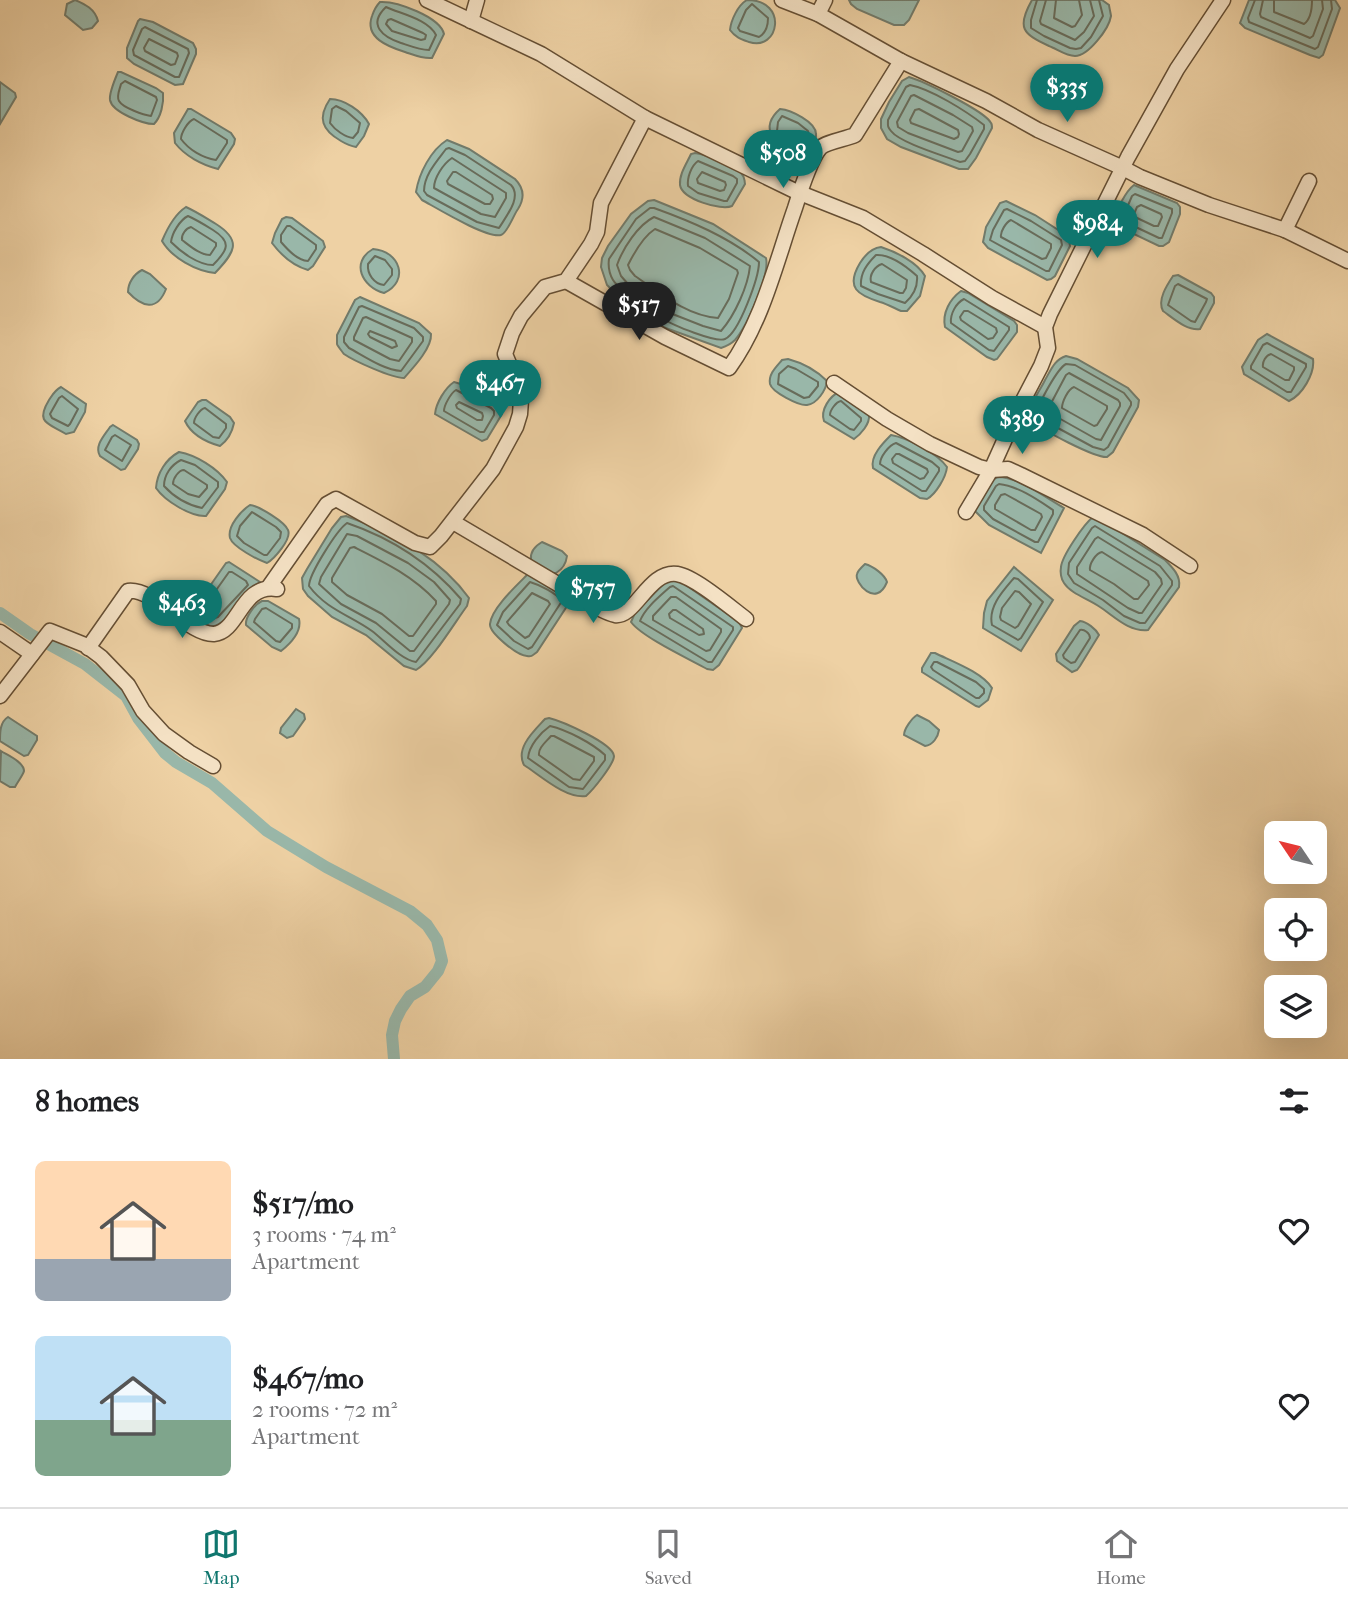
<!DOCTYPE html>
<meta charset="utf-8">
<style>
:root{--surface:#fff;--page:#f2f2f2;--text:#202124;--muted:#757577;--line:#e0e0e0;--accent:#0f766e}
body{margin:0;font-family:"IM FELL French Canon",serif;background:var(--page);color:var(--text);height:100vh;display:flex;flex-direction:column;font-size:26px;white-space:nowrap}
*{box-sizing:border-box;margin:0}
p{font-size:23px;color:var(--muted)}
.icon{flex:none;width:38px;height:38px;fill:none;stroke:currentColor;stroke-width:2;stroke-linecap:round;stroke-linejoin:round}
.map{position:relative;height:1059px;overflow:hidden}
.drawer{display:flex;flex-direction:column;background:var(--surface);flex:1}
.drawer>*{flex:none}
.needle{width:46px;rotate:305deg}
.fabs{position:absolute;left:1264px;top:821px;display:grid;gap:14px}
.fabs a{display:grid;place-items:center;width:63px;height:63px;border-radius:10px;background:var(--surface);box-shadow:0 7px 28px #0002;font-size:35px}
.price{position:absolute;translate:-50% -60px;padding:0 16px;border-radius:24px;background:var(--accent);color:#fff;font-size:23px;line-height:46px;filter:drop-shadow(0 2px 4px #0008)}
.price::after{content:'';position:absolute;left:50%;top:42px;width:21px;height:16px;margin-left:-10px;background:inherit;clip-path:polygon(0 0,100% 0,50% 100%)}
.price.current{background:#222;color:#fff}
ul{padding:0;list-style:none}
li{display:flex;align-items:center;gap:21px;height:175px;padding:0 35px}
li span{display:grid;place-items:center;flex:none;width:196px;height:140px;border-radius:10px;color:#555}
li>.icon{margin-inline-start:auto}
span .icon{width:84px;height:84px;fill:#fffc;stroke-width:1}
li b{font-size:30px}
h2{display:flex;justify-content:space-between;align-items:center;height:84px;padding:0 35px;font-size:30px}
.tab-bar{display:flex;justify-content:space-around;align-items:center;height:98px;border-top:2px solid var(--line);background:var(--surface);font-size:19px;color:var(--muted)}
.tab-bar a{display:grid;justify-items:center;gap:4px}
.tab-bar .current{color:var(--accent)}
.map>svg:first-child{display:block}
.water{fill:#99b7a9;stroke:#727b6b;stroke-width:2}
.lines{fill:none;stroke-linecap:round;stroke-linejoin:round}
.shore{stroke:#686c5b;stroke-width:2}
.canal{stroke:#99b7a9;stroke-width:12}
.street-casing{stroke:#654e33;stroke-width:17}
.street{stroke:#f4e1c4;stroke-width:14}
</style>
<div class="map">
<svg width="1348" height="1059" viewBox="0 0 1348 1059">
<rect width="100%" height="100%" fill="#eed1a4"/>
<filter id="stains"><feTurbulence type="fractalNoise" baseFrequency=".00286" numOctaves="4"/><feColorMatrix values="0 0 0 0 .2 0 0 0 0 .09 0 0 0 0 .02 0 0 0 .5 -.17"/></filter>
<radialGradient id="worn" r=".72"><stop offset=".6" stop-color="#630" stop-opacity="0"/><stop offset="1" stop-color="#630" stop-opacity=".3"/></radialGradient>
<g class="water">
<path d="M75 0C85 4 95 9 98 21L92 28 83 30 65 15 67 4Z"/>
<path d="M747 0C789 0 779 52 749 42 741 39 735 37 730 30 731 20 738 5 747 0Z"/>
<polygon points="849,0 919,0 909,20 904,25 894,25 857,9 851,4"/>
<path d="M1032 0H1102L1109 5C1109 6 1111 15 1111 16 1109 29 1088 56 1075 56 1066 56 1057 49 1049 46 1023 34 1016 28 1032 0Z"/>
<polygon points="1249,0 1335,0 1340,8 1323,55 1319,58 1310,55 1245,28 1240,23"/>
<path d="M380 2C397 1 440 17 444 34L432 58C423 59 414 55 405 52 389 47 364 38 372 16 374 10 376 6 380 2Z"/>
<polygon points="140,19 153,22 193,43 196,49 196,54 183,84 175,85 134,64 127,58 127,48 138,21"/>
<path d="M118 72H121L156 88 163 93C164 103 161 117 154 124 143 124 112 112 110 100 109 93 115 79 118 72Z"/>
<path d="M909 77C923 81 985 111 991 123 992 124 992 126 992 128L976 158 968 169H959L901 147 887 139 881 128V119L889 102 902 81Z"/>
<polygon points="0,82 15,93 16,97 0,124"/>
<path d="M330 99C344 99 362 111 369 124L364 136 356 147C350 146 346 144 341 141 322 130 317 118 330 99Z"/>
<path d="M188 109H191L231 133 235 139 234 144 218 169C202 165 185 156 175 143L174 133Z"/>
<path d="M780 109C791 110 816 122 816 134 817 141 810 149 805 153L785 145 772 136C766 125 772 116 780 109Z"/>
<path d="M447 140 469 149 515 179C524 188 525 198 518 209 514 214 507 234 501 235 487 239 435 207 422 200L416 192C419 173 431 150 447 140Z"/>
<path d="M695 153C707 155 732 164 741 173 745 177 744 178 745 184L732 206C721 211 682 199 680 185 679 174 687 163 691 154Z"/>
<path d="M1134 185 1177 203 1180 207V214L1169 242 1163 246H1159L1117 226C1116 225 1115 223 1115 221 1114 212 1127 190 1134 185Z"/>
<path d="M654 200 713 224 766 258C770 275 747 326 735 340 731 344 727 346 721 348L663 327 618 296 607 285 601 267 602 258 608 246 631 214 648 201Z"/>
<polygon points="1006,201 1035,215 1066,235 1069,240 1070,246 1055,276 1051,279 1047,280 988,248 983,242 986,227 1000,203"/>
<path d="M186 207C197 212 206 218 216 224 243 241 234 253 215 273 196 271 172 258 162 241 167 229 175 214 186 207Z"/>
<path d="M286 217 292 218 323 241 325 247 313 266 308 270C294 266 281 255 272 243L275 233 282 219Z"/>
<path d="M881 247C896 252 917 262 925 276L920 296 907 311H901C894 308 887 304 880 302 858 295 845 288 860 263 865 255 872 248 881 247Z"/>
<path d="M373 249C400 251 410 281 384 293 362 287 350 262 373 249Z"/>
<path d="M142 270 150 274 166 289C157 312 142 307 128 292 128 283 134 274 142 270Z"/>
<path d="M1178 275 1211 293 1214 297V303L1200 329C1187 331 1173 318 1163 311 1157 300 1167 285 1173 276Z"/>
<path d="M961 291 968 293 1014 321 1017 325V332L997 359 994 360 987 357 945 327C942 313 950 299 961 291Z"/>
<path d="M360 297 419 323 431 334C432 348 413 368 404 378 392 378 354 361 344 354 343 353 337 345 337 344V335L355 300Z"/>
<path d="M1267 334 1313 359C1315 374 1302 395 1289 401L1244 374 1242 367 1258 340Z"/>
<path d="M1066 356 1077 359 1128 388 1139 400 1138 407 1113 452 1107 457C1096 458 1040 430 1034 421 1033 419 1031 413 1031 410 1031 401 1041 389 1045 380 1051 370 1054 360 1066 356Z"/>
<path d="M788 359C803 363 816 370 827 381 826 390 817 404 807 405 799 406 772 392 770 384 768 374 777 366 782 360Z"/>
<path d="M454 382C469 386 499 399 502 414L487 439 482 441 435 414C436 403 445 388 454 382Z"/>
<path d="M61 387 86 404 85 412 74 432 66 434C48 423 35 423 49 400 53 394 55 390 61 387Z"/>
<path d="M839 392 869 415C870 424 861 434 854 439L824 421C820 410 830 396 839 392Z"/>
<path d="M202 400H206L230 417 234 423C232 433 228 440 220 446 206 442 191 434 185 421L198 402Z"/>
<path d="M113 425 137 440 139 444 138 449 125 469 121 470 100 456C94 446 104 436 110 427Z"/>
<path d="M891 435C908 438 937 453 947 467 946 477 936 494 927 499L920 498 873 468C870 456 883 443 891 435Z"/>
<path d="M179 452C196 455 217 468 227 482L225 489 206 516C191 517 165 501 156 488 157 473 166 459 179 452Z"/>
<path d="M998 477C1019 477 1046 498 1064 508L1041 553 989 525 974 510 991 481Z"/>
<path d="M250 505C259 506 285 522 288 530 292 539 274 559 267 563 258 560 233 547 230 538 227 526 242 510 250 505Z"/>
<path d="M346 516C392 532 440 558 469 598L467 606C455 622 432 661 416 670L404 666 366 635 332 617 308 596 303 589 302 578 307 569 332 528 341 517Z"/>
<path d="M1093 517 1101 520 1165 560C1173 568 1181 576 1179 587L1148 630C1129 632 1115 617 1100 607 1089 599 1071 594 1064 583 1061 579 1060 572 1061 567 1062 556 1084 524 1093 517Z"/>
<path d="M542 542 562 551 567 556C566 564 563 569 556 573H551L531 560C530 552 535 546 542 542Z"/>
<path d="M229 562 260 582 258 586C250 594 221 630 210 626 204 624 196 617 191 613L226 563Z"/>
<path d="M865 564C873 566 885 575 887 582 876 609 854 582 857 574 858 570 863 566 865 564Z"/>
<polygon points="1014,567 1053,600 1021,651 983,628 984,613 987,601"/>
<path d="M527 575H531L571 600 537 652C533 655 532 657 527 656 518 656 489 633 490 624 491 609 517 585 527 575Z"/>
<path d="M667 580 680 581 739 622 742 628 719 665 713 670 707 669C689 659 642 637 631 622L635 613Z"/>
<path d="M262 601H268L299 619C302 632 291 643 281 651L272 647 246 625C245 617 255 604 262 601Z"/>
<path d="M1080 621C1087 622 1096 629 1099 635L1080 666 1077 670 1072 672 1057 661 1056 654 1074 626Z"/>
<path d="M931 653H935C951 661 982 672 992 688L988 700 979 707 976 706 922 672V668Z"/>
<polygon points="296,709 304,714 305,719 293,736 287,738 280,733 281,728"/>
<path d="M917 715 929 721 939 730C938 737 933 745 925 746L904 735C904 729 912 718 917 715Z"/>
<path d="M8 717 37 736V740L28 755 24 756 0 741C0 732 0 722 8 717Z"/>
<path d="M549 718C561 721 613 743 614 756 614 764 593 790 586 796 566 799 541 776 524 765 515 748 534 731 545 719Z"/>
<path d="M1 751C7 755 24 762 24 771 23 775 17 783 15 787H10L0 781Z"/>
</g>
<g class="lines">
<g class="shore">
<polyline points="1037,0 1031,20 1031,28 1044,36 1070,48 1076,49 1081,48 1091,37 1103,16 1099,0"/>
<polyline points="1046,0 1040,21 1041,24 1075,40 1084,32 1094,16 1090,0"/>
<polyline points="1056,0 1054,18 1072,27 1075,26 1082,15 1079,0"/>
<polyline points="1255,0 1248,18 1249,22 1315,49 1318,47 1332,9 1331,0"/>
<polyline points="1263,0 1260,14 1261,17 1310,38 1313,36 1323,9 1322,0"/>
<path d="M1274 0V12L1304 24C1311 19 1312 8 1312 0"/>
<path d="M752 4 768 18C768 25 766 33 759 37L740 31 738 28 746 10Z"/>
<path d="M386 7C401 14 428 19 436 35L429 50C420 50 410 46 401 43 383 37 367 25 386 7Z"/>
<polygon points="391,19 423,33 426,35 425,39 421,40 392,31 386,24 388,20"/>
<polygon points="145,27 188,49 189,53 179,77 175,77 134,55 133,50 142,29"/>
<polygon points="149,39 177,53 178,56 175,64 171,65 145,51 144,48"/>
<path d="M125 81 156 97 157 100 151 116C144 115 123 108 119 101 116 96 120 89 121 84Z"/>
<path d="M910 85C931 89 966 111 984 125V129L970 154 965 161 960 162C945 156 900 143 891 131 887 126 888 126 888 120L906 87Z"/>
<polygon points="914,95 953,115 972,127 973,131 962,151 958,152 908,133 898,127 897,122 911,96"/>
<path d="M336 106 346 111 360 123 358 132 353 138C345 137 335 130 330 123L332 109Z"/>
<polygon points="919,109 958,130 959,134 958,137 954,139 911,123 910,120 915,110"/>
<path d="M782 116 798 123 808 131 809 136 804 144C795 144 785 137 777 131L778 122Z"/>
<path d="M194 119 227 140V143L216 160C203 158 189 150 181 139 181 133 188 121 194 119Z"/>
<path d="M449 148 465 155 511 185C522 197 507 215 499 228L477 222 427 195 424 191C424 175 437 161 446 149Z"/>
<path d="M452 158 506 193V198L495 217 481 214 434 188C434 178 443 164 452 158Z"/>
<path d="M698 161 733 176 737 179V183L727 201H724L698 193 688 186C687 178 691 166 698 161Z"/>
<polygon points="456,172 492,195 493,199 490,204 485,204 448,184 447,181 453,172"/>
<polygon points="702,172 725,182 726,185 724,190 720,191 698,183 697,179"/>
<polygon points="1135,194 1172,209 1172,213 1162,238 1159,238 1123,221 1123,217 1132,196"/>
<polygon points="1141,205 1161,214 1162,217 1158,226 1154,226 1135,217 1134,214 1137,207"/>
<path d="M650 208H654C690 221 729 237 759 262 759 277 739 333 725 339 716 343 672 325 664 319 653 312 619 290 613 280 609 273 608 266 609 259L636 219Z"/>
<polygon points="1007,209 1031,221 1061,240 1062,245 1049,271 1046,271 990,240 993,230 1004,210"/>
<path d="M188 216C197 220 205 225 213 230 232 242 228 250 213 265 198 265 181 252 171 242 172 233 180 220 188 216Z"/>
<path d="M654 217 705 238 750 266C748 286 735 315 721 331L703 326 670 313 628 284 621 276 617 265C623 248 638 225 654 217Z"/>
<path d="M1011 220 1051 244V248L1046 258 1042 259 1001 237C1000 232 1006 222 1011 220Z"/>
<path d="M287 226H290L316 245V249L308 261C297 260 288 250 281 242V235Z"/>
<path d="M191 227 216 243V246L210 255C200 255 190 246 182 240 181 235 186 228 191 227Z"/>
<path d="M655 229 700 248 737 270 738 273 729 299 718 318C687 316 660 293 635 276L630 270 628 265C634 253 644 236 655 229Z"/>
<path d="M876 255C890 254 907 267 917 276 918 287 913 296 905 303L878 294 861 286C860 273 867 264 876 255Z"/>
<path d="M375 256 385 260 392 269V275L384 285C374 284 367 274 368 264Z"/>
<path d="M882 264 907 280 906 288 903 293H900L871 282C869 275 875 266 882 264Z"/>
<polygon points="1178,284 1207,299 1206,302 1195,322 1191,321 1168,305 1175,286"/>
<path d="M964 299 1009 327V330L994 351 989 350 951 323C950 314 956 303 964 299Z"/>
<path d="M362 306 414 328 423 337V341L401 371C384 370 364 356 349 348L344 342V337L359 307Z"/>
<polygon points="964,311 968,311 996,328 997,332 993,338 988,339 961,320 960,317"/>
<polygon points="366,317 412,338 412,342 399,361 390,359 354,340 354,337 363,318"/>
<polygon points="370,331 395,341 397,346 392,348 370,337 368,334"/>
<polygon points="1267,343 1306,364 1306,367 1291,392 1287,392 1251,369 1251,366 1263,345"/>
<path d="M1271 354 1294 367V370L1289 380H1285L1263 367C1262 362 1266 355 1271 354Z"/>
<path d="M1066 364 1075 365 1124 393 1131 402V405L1108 447 1104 450 1093 447 1045 421C1041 418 1039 417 1038 412 1038 403 1058 368 1066 364Z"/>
<polygon points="788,366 796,369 818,382 818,386 809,397 804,398 778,384 779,374"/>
<polygon points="1069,373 1118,400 1120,403 1120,406 1101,440 1096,439 1048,412 1048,409 1066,375"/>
<path d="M1074 387 1107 406V409L1097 425 1094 426 1062 408C1062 402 1068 389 1074 387Z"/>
<path d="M456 390 491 408 494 411V415L484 432H480L444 411C444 405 451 393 456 390Z"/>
<polygon points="62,396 78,409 70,424 68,426 52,418 50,414 59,398"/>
<path d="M841 401 861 418V421L854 430 850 429 830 415C830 410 836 402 841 401Z"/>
<polygon points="459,402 482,413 483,416 482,420 477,420 457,408 456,405"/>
<path d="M205 408 226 424V428L219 438 213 437 194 423C194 418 200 409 205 408Z"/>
<polygon points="115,435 131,445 122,461 105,450 112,437"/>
<path d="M896 443 932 462 939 468V471L926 491H922L880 464C880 457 889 445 896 443Z"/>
<polygon points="896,454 899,454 927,469 928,472 924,478 920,479 893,463 892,459"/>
<path d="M181 460 195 465 218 482V487L202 508C188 505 174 497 164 486 164 475 171 465 181 460Z"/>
<path d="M184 470 207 485V488L199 497 188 494 173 484C173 478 179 470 184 470Z"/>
<path d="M999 484C1018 486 1038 500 1053 510V514L1038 542H1035L993 519 984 510V506L996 486Z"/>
<polygon points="1005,494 1041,514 1042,517 1035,530 1031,530 995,509 995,505 1001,495"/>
<polygon points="252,512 276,527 281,532 280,538 267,555 264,555 244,543 237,536 240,526"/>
<path d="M347 523C391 538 431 564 461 599L460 604 416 662C401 660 384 640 372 631 350 615 327 610 309 586 309 574 337 530 347 523Z"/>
<polygon points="1095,526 1160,566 1172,581 1172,585 1145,623 1140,623 1124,616 1103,600 1074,583 1068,574 1069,563 1092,528"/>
<polygon points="347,534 357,536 408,563 434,582 450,600 449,604 414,651 410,651 376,623 341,604 319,584 321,577"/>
<polygon points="1098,537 1155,572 1161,579 1162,584 1142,613 1139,613 1128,608 1077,574 1077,567 1095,539"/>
<path d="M354 547C384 562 413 576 436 601V604L413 636H409L382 614 347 595 332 582V578L350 548Z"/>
<path d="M1102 552 1148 581 1149 585 1138 599H1134L1114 584 1090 570C1089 564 1096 553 1102 552Z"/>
<polygon points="229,572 232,572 246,581 248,585 218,617 212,619 203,613 202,610"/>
<path d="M1014 578 1018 579 1043 602 1021 638 1018 640 992 625C988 607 1002 592 1014 578Z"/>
<path d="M530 582C540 585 556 593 562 601L532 647 528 649 514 641 497 625 503 612Z"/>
<path d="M673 586 733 627V630L712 662H708L640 621C645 608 659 597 670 587Z"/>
<polygon points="1015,591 1019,592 1031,604 1018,626 1015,628 1001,620 1000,617 1002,608"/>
<polygon points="532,593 548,601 550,604 529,636 525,638 509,625 507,622"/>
<polygon points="671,597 676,597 721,629 721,632 710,650 706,651 653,620 653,616"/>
<polygon points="266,608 292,624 292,628 280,642 276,641 254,622 255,619 262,609"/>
<polygon points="673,610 676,610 703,629 704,634 699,635 670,618 669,614"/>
<path d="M1080 630C1084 629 1090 633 1090 638L1075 662 1071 663 1064 658 1063 655Z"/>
<polygon points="934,662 937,662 976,682 984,689 984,693 979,698 976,698 933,670 931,667"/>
<path d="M550 726C567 730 592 743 605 755V760L583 789 569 787 528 758C529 746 540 733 550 726Z"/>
<path d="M554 736 594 757V761L580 780 573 779 539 755C538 748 546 742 551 736Z"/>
</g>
<polyline class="canal" points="0,613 30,634 85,664 126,696 138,718 165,753 176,762 212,783 267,831 326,867 410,911 427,925 437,940 442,961 438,971 425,987 410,996 401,1009 395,1021 392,1035 394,1059"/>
<defs>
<g id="street">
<polyline points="427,0 541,54 645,118 795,191 863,218 923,254 992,298 1045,327"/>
<polyline points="782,0 818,14 901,61 986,101 1038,130 1123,168 1140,177 1209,205 1285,230 1348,261"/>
<polyline points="818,14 825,0"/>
<polyline points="471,21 477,0"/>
<polyline points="1285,230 1309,181"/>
<path d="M566 281 665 337 729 368C763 321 776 262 795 208 800 192 810 160 820 148 826 142 846 139 855 135L901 61"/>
<polyline points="834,383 887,419 930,444 979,467 991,470 1008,469 1021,475 1143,535 1190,566"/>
<polyline points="966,512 991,470 1018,410 1041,366 1048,348 1045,327 1050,314 1128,157 1177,69 1223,0"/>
<path d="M453 522 600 609C604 611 610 614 615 615 635 618 649 570 677 574 695 577 730 607 746 619"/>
<polyline points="268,588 327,504 336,499 415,543 430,547 441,536 493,469 516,427 520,414 521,400 519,387 505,354 512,333 521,316 545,287 566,281 591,244 597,232 601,203 645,118"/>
<polyline points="0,632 32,654"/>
<path d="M88 648 128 591C155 588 188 635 214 634 239 632 241 583 277 589"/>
<polyline points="0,696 50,631 85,645 101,657 128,685 143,711 164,734 189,752 213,766"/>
</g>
</defs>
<use href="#street" class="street-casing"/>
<use href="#street" class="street"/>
</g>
<rect width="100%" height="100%" filter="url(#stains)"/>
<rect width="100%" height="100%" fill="url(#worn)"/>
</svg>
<div class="fabs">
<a><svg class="needle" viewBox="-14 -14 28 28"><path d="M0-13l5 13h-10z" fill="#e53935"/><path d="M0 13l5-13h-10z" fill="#757577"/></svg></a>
<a><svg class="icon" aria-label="locate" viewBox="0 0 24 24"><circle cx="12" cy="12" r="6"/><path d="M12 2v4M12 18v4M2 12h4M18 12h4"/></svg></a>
<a><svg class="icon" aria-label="layers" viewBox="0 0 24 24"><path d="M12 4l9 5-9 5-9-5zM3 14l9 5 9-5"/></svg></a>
</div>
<b class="price" style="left:1067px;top:124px">$335</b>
<b class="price" style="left:783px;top:190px">$508</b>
<b class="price" style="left:1097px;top:260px">$984</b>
<b class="price current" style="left:639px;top:342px">$517</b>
<b class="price" style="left:500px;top:420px">$467</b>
<b class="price" style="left:1022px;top:456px">$389</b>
<b class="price" style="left:593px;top:625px">$757</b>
<b class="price" style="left:182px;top:640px">$463</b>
</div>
<section class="drawer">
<h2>8 homes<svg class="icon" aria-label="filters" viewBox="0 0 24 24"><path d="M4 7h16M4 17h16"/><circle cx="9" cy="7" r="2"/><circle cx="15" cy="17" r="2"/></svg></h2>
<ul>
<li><span style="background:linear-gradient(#ffd9b3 70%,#9aa5b1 0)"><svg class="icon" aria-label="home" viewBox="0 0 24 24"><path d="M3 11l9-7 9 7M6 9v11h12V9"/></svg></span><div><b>$517/mo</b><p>3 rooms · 74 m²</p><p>Apartment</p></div><svg class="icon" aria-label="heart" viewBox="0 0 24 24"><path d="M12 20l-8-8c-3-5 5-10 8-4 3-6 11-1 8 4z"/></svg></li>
<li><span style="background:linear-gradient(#bfe0f5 60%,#7fa58c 0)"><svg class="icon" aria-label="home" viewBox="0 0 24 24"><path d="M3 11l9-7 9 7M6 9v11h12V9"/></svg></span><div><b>$467/mo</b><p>2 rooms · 72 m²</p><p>Apartment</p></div><svg class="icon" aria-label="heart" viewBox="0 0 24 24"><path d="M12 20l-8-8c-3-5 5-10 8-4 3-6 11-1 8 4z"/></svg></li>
</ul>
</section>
<nav class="tab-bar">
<a class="current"><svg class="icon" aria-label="map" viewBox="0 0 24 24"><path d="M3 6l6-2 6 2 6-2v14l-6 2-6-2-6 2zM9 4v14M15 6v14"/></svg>Map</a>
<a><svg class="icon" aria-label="saved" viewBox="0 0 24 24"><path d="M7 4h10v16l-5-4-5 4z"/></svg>Saved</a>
<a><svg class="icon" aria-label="home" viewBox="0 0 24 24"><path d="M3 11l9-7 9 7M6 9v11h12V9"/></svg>Home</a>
</nav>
